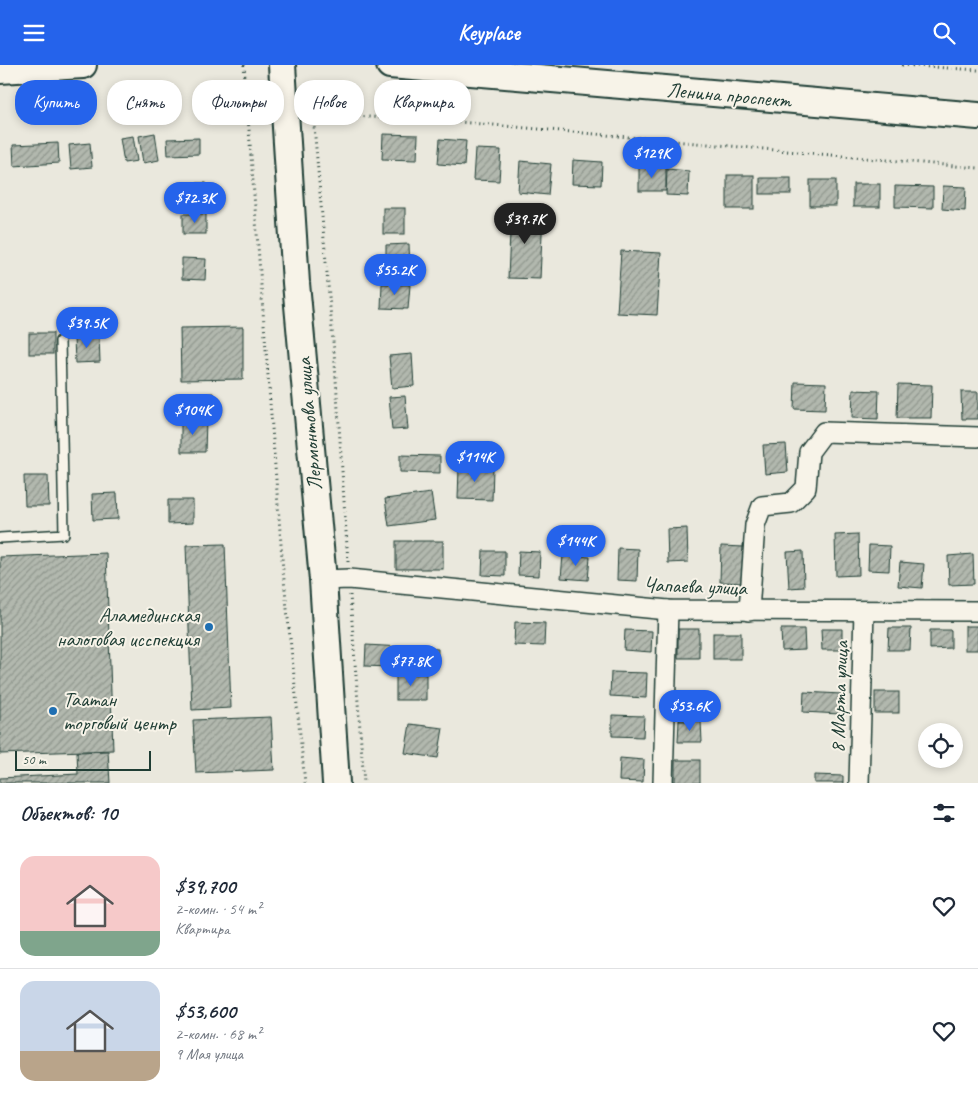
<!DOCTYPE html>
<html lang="ru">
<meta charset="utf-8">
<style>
:root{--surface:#fff;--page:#f6f6f7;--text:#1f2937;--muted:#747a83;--line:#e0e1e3;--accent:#2563eb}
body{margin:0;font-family:Caveat,sans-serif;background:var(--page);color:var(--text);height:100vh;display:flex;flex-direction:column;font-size:19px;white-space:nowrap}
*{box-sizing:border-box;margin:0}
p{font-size:16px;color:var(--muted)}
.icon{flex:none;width:28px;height:28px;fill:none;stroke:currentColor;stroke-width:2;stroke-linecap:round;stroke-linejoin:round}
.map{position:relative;height:718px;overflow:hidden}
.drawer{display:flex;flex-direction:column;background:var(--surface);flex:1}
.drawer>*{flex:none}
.banner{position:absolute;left:15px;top:15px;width:500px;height:45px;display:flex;gap:10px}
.tools{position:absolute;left:918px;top:658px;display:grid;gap:10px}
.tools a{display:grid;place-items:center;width:45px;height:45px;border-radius:50%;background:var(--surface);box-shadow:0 2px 8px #0003;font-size:25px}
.scale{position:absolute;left:15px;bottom:12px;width:136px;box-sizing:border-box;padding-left:5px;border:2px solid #1f3d34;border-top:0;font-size:14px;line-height:18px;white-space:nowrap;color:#1f3d34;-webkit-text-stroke:4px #f7f3e8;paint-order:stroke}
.price{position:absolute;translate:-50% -42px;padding:0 11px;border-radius:18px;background:var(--accent);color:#fff;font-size:16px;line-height:32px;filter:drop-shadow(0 1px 2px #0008)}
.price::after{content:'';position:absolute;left:50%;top:30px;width:15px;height:11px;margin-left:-8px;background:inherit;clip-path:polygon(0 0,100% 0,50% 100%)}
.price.selected{background:#222;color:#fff}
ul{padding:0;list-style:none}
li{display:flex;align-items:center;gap:15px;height:125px;padding:0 20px}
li+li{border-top:1px solid var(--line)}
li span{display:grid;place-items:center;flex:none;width:140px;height:100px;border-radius:15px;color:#555}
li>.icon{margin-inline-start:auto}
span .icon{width:60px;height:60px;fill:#fffc;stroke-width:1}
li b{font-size:21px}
h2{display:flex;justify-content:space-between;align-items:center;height:60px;padding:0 20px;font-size:21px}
.pill{padding:0 18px;border-radius:20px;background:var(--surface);box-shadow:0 2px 8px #0003;font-size:18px;line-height:45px}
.pill.selected{background:var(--accent);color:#fff}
header{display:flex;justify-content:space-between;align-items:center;height:65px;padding:0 20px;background:var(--accent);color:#fff;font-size:22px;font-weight:700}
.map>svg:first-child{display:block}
.building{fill:url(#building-hatch);stroke:#1f3d34}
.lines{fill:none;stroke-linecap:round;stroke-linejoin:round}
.lane-casing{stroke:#1f3d34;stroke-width:12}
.street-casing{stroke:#1f3d34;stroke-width:22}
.secondary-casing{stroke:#1f3d34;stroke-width:30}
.path{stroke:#1f3d34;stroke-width:3;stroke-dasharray:1 4;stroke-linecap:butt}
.lane{stroke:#f7f3e8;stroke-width:9}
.street{stroke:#f7f3e8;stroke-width:19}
.secondary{stroke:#f7f3e8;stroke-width:26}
.poi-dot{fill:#1f6fb2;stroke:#f7f3e8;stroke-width:2}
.labels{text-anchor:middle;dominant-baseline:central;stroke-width:4;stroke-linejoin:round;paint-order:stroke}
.street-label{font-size:21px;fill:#1f3d34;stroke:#f7f3e8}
.poi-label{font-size:21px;fill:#1f3d34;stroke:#f7f3e8;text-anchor:end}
</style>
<header><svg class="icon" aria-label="menu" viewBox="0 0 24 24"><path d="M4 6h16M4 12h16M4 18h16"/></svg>Keyplace<svg class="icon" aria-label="search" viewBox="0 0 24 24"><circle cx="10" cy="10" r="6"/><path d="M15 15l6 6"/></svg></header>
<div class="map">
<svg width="978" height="718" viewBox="0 0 978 718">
<defs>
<pattern id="building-hatch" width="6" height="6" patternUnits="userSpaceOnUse" patternTransform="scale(1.25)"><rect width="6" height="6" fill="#b2b8ae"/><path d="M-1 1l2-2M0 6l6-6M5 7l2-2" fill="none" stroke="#90978e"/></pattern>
</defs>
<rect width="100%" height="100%" fill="#eae8dd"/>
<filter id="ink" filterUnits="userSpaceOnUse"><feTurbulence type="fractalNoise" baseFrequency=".02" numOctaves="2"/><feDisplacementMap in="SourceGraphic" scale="10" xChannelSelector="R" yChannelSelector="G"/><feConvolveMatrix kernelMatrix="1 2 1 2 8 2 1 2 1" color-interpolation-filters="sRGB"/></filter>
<g filter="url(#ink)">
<g class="building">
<polygon points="155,68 159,95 143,98 139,71"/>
<polygon points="383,69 418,70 417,95 382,94"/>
<polygon points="133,71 137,96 124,98 120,73"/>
<polygon points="199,73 199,89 168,90 167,74"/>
<polygon points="440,74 466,76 464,101 438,99"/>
<polygon points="58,78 59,98 14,101 13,80"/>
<polygon points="90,78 92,102 71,104 69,80"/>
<polygon points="475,84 501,85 499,116 473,115"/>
<polygon points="573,95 602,97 601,120 572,119"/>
<polygon points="520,96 551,99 548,130 518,127"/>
<rect x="639" y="101" width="27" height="25"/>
<polygon points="667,104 689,106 688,131 666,130"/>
<rect x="727" y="110" width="27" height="34"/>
<rect x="760" y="113" width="31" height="16"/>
<rect x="810" y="115" width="26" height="26"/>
<rect x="180" y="118" width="26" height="19"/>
<rect x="853" y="119" width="27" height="23"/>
<polygon points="895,121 933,122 933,143 895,142"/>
<polygon points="943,121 966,122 965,146 942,144"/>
<rect x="383" y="143" width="22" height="26"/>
<polygon points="511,145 543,147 540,214 508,213"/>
<rect x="183" y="149" width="23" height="20"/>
<polygon points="409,179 410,206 386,207 386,180"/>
<polygon points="621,186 661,188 657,250 617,248"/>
<polygon points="182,193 206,194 205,215 182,214"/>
<polygon points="382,219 410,220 408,244 381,243"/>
<polygon points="243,262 243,314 181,315 180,263"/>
<rect x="29" y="268" width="24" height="21"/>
<polygon points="99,271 100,297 75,298 74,272"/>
<polygon points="412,289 414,321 392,323 389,291"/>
<polygon points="795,317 826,318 825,345 794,344"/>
<polygon points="898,319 932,320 931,353 897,353"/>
<polygon points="853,325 879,326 878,354 852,353"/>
<polygon points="961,327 978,327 978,354 962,354"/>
<polygon points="213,328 213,351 185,351 189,330"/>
<polygon points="405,331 408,364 392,365 389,332"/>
<polygon points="181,354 206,355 205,387 181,387"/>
<polygon points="786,379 788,407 765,409 763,380"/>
<polygon points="400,390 440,391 440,408 400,407"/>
<polygon points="459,402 493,403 492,435 458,434"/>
<polygon points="24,411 48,411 49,441 25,441"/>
<polygon points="117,428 118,454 93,455 92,429"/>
<polygon points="431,428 435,455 389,461 385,434"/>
<polygon points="168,435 193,435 193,458 168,459"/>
<polygon points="687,463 688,497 668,498 667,464"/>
<polygon points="858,469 859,510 836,511 835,470"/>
<rect x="396" y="476" width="47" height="28"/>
<polygon points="225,479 231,643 192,645 186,480"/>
<polygon points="869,480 890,481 889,506 868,505"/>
<polygon points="721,481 744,482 743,518 720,517"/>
<polygon points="618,483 638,484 637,516 617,515"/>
<polygon points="483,486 505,486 505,511 482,510"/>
<polygon points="519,486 540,487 539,511 518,510"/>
<polygon points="803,486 804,522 789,523 787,487"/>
<polygon points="106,488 113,685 0,689 0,492"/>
<polygon points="973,489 974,519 949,520 948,491"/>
<polygon points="563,490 590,492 588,515 561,513"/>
<polygon points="900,497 924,499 922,523 898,521"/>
<polygon points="515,557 545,558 544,581 514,580"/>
<rect x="965" y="561" width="13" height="24"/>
<polygon points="889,563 911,563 910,585 888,585"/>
<rect x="678" y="564" width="21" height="29"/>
<polygon points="781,564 804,564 805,585 782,586"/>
<polygon points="821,564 842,564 842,585 822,585"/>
<polygon points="625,565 652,566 651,587 624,585"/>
<polygon points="930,565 951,565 951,583 930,584"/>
<rect x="713" y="568" width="28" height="26"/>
<polygon points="366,580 438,584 437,604 365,601"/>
<polygon points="611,607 647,608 646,633 610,631"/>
<rect x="396" y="609" width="30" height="26"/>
<polygon points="804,627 841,629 840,649 803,647"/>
<rect x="875" y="627" width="24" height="21"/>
<rect x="679" y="636" width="22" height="20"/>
<polygon points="612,650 644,651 643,672 612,671"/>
<polygon points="271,652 274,705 196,708 193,655"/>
<polygon points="679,656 701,656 702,677 678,677"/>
<polygon points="410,659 443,663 438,693 405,688"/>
<polygon points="108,686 110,718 0,718 0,713 78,709 77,687"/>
<polygon points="620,693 644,695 643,717 619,716"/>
<rect x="675" y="695" width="25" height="23"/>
<polygon points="814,710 843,711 843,718 814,718"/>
</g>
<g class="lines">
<defs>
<polyline id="lane" points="0,473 64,469 60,276"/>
<g id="street">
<polyline points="323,515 349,514 668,545 978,546"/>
<polyline points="749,546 755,460 762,441 791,438 806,423 809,387 824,367 978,372"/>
<polyline points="663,718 668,545"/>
<polyline points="859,718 864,546"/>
</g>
<g id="secondary">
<polyline points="282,0 296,218 323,515 336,718"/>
<polyline points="390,0 978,51"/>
<polyline points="0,5 83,0"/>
</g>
</defs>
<use href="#lane" class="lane-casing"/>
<use href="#street" class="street-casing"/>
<use href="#secondary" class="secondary-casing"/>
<g class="path">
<polyline points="244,0 283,505 305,718"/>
<polyline points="902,0 978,5"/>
<polyline points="348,497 335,299 313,49 448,56 978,103"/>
<polyline points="350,530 364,718"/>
</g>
<use href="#lane" class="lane"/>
<use href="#street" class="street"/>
<use href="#secondary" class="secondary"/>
</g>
</g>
<g class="poi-dot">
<circle cx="209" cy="562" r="5"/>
<circle cx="53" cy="646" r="5"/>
</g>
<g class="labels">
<g class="street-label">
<text transform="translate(729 30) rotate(5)">Ленина проспект</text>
<text transform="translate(309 359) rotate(-95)">Лермонтова улица</text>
<text transform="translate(695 521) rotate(2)">Чапаева улица</text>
<text transform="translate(839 632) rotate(-88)">8 Марта улица</text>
</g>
<g class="poi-label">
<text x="199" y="550">Аламединская<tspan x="199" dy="24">налоговая исспекция</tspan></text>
<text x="63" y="634" text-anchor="start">Таатан<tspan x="63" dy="24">торговый центр</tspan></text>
</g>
</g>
</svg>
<div class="tools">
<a><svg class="icon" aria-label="locate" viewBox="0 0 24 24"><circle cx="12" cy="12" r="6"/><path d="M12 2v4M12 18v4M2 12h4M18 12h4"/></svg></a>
</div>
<div class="scale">50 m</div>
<b class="price" style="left:652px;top:114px">$129K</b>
<b class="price" style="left:195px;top:159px">$72.3K</b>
<b class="price selected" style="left:525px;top:180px">$39.7K</b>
<b class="price" style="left:395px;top:231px">$55.2K</b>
<b class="price" style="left:87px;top:284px">$39.5K</b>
<b class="price" style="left:193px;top:371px">$104K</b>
<b class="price" style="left:475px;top:418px">$114K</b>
<b class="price" style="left:576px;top:502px">$144K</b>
<b class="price" style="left:411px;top:622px">$77.8K</b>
<b class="price" style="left:690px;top:667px">$53.6K</b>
<div class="banner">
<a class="pill selected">Купить</a>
<a class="pill">Снять</a>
<a class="pill">Фильтры</a>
<a class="pill">Новое</a>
<a class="pill">Квартира</a>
</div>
</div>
<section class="drawer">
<h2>Объектов: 10<svg class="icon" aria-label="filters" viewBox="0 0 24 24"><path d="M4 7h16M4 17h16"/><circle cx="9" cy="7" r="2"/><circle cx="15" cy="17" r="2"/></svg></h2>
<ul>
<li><span style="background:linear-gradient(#f6c9c9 75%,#7fa58c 0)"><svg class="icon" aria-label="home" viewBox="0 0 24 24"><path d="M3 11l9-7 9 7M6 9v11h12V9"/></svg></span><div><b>$39,700</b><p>2-комн. · 54 m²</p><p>Квартира</p></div><svg class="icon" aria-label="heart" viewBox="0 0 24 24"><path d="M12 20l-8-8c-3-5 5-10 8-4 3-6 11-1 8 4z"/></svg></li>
<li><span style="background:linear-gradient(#c9d6e8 70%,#b9a48a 0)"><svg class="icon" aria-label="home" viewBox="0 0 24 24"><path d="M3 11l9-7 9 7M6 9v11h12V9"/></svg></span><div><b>$53,600</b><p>2-комн. · 68 m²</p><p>9 Мая улица</p></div><svg class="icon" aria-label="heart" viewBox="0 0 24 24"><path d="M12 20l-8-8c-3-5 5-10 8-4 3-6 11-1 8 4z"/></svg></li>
</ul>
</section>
